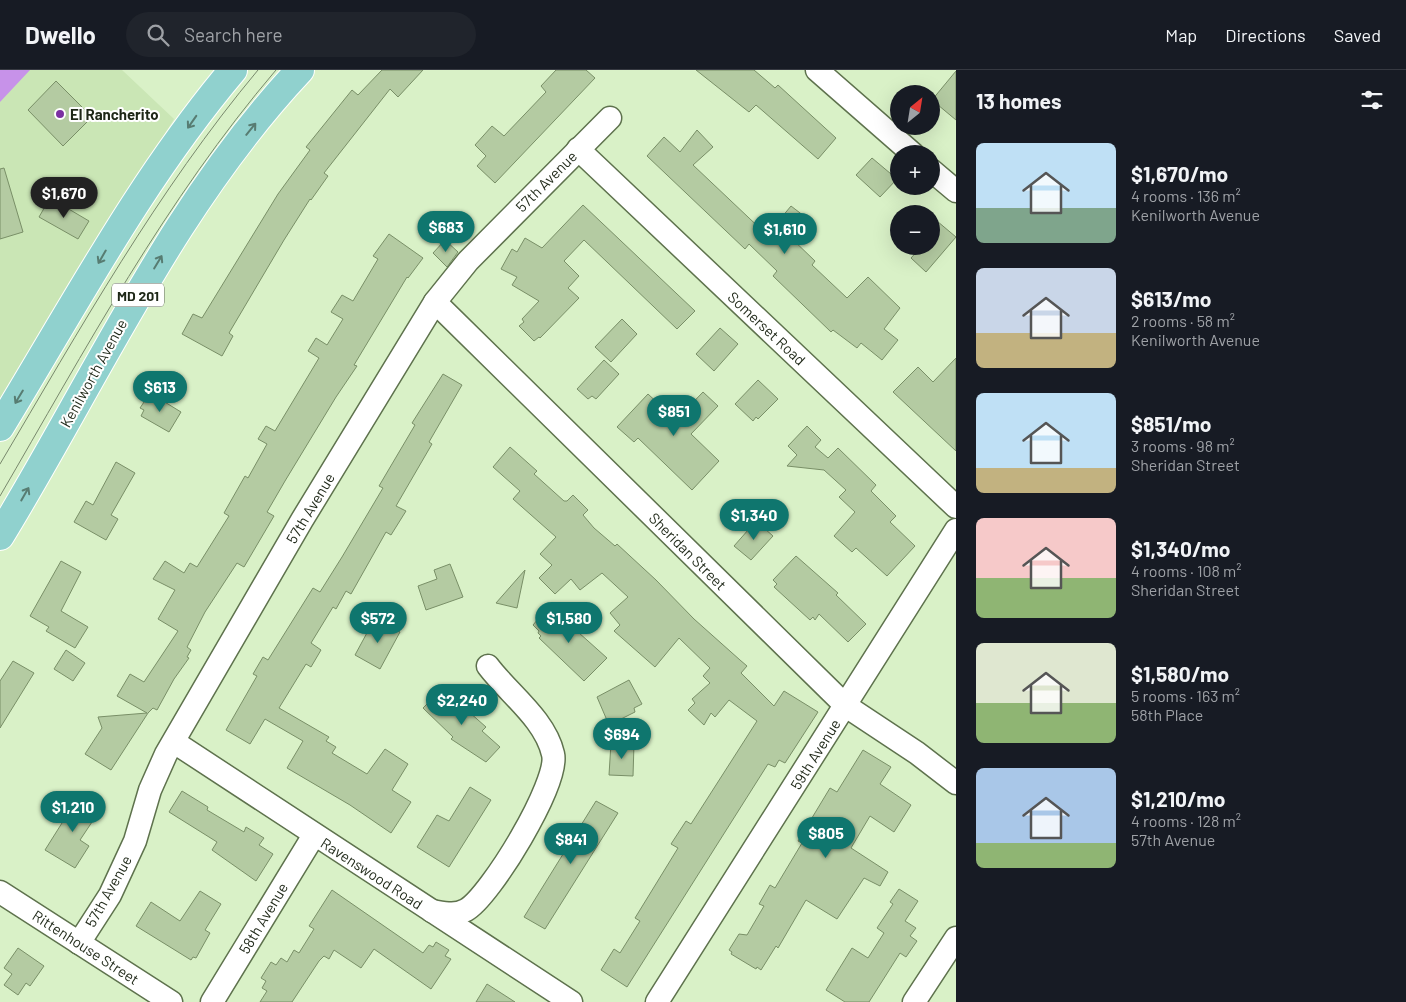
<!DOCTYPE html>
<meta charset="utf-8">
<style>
:root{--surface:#171b24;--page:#20242c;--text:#f1f3f6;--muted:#9ea1a6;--line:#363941;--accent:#0f766e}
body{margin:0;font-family:Barlow,sans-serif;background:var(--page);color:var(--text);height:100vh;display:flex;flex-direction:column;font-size:19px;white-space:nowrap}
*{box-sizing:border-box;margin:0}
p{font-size:16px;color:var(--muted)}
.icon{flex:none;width:28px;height:28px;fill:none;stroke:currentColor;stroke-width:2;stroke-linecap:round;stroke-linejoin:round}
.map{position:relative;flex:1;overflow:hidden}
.sheet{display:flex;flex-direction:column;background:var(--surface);width:450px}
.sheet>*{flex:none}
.needle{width:32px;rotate:30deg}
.controls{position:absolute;left:890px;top:15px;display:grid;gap:10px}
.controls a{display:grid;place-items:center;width:50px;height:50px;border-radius:50%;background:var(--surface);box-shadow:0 5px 20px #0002;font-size:25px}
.price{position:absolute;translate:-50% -42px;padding:0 11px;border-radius:18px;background:var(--accent);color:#fff;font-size:16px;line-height:32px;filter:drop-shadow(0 1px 2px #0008)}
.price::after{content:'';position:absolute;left:50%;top:30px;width:15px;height:11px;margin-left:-8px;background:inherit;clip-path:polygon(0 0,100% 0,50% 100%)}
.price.on{background:#222;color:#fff}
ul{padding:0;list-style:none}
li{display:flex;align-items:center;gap:15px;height:125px;padding:0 20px}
li span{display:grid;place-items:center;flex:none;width:140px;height:100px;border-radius:8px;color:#555}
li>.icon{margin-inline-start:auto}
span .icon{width:60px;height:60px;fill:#fffc;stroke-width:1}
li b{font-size:21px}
h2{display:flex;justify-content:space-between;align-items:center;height:60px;padding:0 20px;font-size:21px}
header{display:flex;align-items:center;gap:30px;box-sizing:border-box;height:70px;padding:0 25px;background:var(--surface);border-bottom:1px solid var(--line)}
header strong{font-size:24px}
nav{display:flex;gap:28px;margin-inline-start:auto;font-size:18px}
.search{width:350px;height:45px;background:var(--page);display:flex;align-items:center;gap:12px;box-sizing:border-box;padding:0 18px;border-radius:28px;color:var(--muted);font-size:19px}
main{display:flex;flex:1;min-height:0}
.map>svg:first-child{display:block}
.built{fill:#cae6b5}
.forest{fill:#c792e9}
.building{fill:#b4cba2;stroke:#798f67}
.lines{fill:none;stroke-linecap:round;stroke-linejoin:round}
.minor-casing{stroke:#5e724d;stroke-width:25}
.major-casing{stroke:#fff;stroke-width:30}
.minor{stroke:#fff;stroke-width:22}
.major{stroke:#90d1ce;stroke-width:28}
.tram{stroke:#78886c;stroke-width:1}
.oneway{stroke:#577c72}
.poi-dot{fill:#7b30a2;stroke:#fff;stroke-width:2}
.labels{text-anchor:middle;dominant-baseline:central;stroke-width:4;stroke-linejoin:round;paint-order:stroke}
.shield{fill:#fff;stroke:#62685d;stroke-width:1}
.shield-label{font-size:14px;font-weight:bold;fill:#1e2717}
.poi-label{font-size:15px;font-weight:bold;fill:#1e2717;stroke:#fff;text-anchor:start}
.street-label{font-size:15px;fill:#1e2717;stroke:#fff}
</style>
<header>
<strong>Dwello</strong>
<div class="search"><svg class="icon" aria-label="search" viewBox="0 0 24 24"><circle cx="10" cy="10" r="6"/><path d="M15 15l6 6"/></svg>Search here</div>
<nav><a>Map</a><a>Directions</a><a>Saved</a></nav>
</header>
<main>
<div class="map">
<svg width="956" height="932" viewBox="0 0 956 932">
<rect width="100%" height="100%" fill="#d9f1c7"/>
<polygon class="built" points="0,0 122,0 174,49 0,333"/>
<polygon class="forest" points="0,0 30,0 0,32"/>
<g class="building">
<polygon points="382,0 423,0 398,27 390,19 324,103 328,106 311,130 310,129 284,170 229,263 233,266 222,286 182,264 193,244 202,248 278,124 310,80 306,77 352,20 358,25"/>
<polygon points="556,0 586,0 595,8 495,113 477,96 486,86 475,75 492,56 504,66 546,22 541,16"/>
<polygon points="696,0 754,0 775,18 778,15 836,68 818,89 756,35 749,42"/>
<polygon points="956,1 956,50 932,30"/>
<polygon points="56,11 92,47 63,76 28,40"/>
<polygon points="697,60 713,77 693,95 767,165 791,136 804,146 788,165 815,191 812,195 847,228 868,207 900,238 884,259 898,270 882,290 861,273 857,278 833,260 831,262 773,206 777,201 749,174 745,179 647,86 664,67 680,82"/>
<polygon points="872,88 897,109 880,127 856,105"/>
<polygon points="4,98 23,162 0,169 0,99"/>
<polygon points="50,128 89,151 78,169 39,147"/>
<polygon points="583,135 695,241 677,259 584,170 564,191 579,206 568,218 579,228 540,268 539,267 534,271 519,256 524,252 522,249 539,231 512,215 517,207 501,199 512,179 517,182 525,168 542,178"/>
<polygon points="931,146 956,167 926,202 911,188 922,176 931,176"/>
<polygon points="389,164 423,188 408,208 407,207 354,295 357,296 336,327 285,411 267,442 274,446 244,497 237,493 205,542 187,577 191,580 187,587 189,588 174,609 157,640 153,638 148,643 111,700 85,684 102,658 98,647 147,643 117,626 130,604 144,612 178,561 158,549 175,520 153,509 165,491 184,503 190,493 197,497 229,446 224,443 245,406 248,408 267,374 258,369 266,356 275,361 319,288 308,281 316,268 327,275 343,249 331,242 342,225 353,231 378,189 373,186"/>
<polygon points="445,170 458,182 447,197 433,183"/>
<polygon points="622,249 637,264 611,292 595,277"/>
<polygon points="720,258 738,274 714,301 696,284"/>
<polygon points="956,288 956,381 893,322 918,297 933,312"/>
<polygon points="604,290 619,304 596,329 592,326 588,329 577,319"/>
<polygon points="443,304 462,315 429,372 432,374 396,436 406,441 391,465 386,462 351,524 346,521 336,539 333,537 311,573 321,580 311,597 306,594 279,638 329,667 326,671 336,677 332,683 367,704 385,679 408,694 392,720 411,732 391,763 350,735 287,698 303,671 265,649 250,674 226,660 257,606 253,604 263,587 268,590 313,518 320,522 342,487 383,418 379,416 415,355 412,353"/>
<polygon points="758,310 778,329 758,349 756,347 753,351 735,334"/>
<polygon points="703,322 718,336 691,364 719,391 692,420 638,368 634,372 617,357 648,324 676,350"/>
<polygon points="150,323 181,342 169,362 141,346 144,340 140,338"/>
<polygon points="807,356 821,370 815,377 828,388 838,378 876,415 871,421 896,446 890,452 915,476 887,506 856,478 852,482 834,466 855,442 839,427 846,420 824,400 787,396 797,385 788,376"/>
<polygon points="510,377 537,401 534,404 564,431 567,431 573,425 588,440 583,445 594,458 615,476 617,474 656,510 694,549 740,590 747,596 741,603 774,636 784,621 818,642 785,693 779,690 775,697 768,694 627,917 601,900 614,879 620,883 640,851 635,848 678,778 671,774 686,751 691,754 757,651 729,630 715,647 711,643 704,655 688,640 695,633 692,629 710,613 703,606 710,598 679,568 655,597 614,561 620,555 610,543 628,527 602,503 580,520 571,509 555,524 539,508 552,495 540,484 556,467 513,429 520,421 493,397"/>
<polygon points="116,392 135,403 111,445 118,449 106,470 74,452 86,431 93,435"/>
<polygon points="756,451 773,466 751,490 734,476"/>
<polygon points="796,486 838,523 836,525 866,554 848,572 819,544 815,550 813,547 810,550 774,517 777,514 773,510"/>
<polygon points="61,491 81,502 61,541 88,557 75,578 46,561 49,557 30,546"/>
<polygon points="450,494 463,527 426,540 418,516 437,509 434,500"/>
<polygon points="525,500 517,538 496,533"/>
<polygon points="549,536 607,588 584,611 539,568 541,566 538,563 539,561 533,555"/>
<polygon points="375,548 400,562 380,599 355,585"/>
<polygon points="66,580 85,593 73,611 54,599"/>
<polygon points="13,591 34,603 0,658 0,611"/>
<polygon points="629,610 642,634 634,638 635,642 609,655 597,627"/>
<polygon points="441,620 458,637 460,634 486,657 482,661 500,677 486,692 451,669 453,667 423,638"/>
<polygon points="611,673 634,674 633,706 609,705"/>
<polygon points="863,680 891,697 880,714 911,735 894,762 870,746 851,778 888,802 880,816 864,808 837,849 806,830 778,878 776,876 761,900 757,897 756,899 731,884 732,882 729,880 739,864 747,865 764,836 759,834 770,815 775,818 802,773 798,771 830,718 837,722"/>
<polygon points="470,717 491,730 449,797 417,777 437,745 449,751"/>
<polygon points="182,721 208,737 207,740 244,762 246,757 264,768 259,775 273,784 256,811 212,780 217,772 169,742"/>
<polygon points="79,726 100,740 80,770 89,776 75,798 45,780"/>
<polygon points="596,731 618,743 545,859 524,847"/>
<polygon points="899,819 918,831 905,851 916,858 910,866 917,871 906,887 900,883 869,932 845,932 826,920 852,878 868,888 884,863 877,858 893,834 890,832"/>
<polygon points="332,820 423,883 429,875 433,877 436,872 449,880 445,886 451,889 431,919 374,879 361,898 334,880 329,889 324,886 319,891 292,932 260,932 267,921 262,918 266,911 261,908 271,892 276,895 281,888 287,892 294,880 299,883 314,859 309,856"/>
<polygon points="200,821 221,834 205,860 210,863 196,888 193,887 191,890 136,856 151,832 180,851"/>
<polygon points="18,878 44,896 30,916 26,913 18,925 4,915 12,904 4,898"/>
<polygon points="487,914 515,932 476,932"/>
</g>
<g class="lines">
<defs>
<g id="minor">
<polyline points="817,0 913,84"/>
<polyline points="578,79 956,437"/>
<polyline points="931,100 956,121"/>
<polyline points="435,232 846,636 917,683 956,713"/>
<polyline points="174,672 571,932"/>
<polyline points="0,822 171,932"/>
<path d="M432 841C444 843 455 846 466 840 490 827 560 712 553 684 545 649 509 624 488 596"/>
<polyline points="79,873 110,825 135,771 150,720 166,684 302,450 435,232 468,191 610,48"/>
<polyline points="212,932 314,765"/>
<polyline points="657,932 956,460"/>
<polyline points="914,932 956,868"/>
</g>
<g id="major">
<path d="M0 357C74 236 141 109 233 0"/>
<path d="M0 466C96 309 172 136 300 0"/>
</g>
</defs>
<use href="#minor" class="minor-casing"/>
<use href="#major" class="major-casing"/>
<use href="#minor" class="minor"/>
<use href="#major" class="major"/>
<g class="tram">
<path d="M0 394C80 259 157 121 258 0"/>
<path d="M0 426C85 280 166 129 276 0"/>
</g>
</g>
<defs><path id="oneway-shaft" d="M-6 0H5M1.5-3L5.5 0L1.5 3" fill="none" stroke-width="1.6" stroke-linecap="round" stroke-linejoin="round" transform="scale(1.25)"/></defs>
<g class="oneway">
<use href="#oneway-shaft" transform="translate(192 52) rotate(125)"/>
<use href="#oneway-shaft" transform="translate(251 59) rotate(-51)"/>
<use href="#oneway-shaft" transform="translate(102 187) rotate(120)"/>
<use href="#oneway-shaft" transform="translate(158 192) rotate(-59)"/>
<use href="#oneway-shaft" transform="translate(19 327) rotate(121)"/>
<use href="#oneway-shaft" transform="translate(25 424) rotate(-60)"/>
</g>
<circle class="poi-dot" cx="60" cy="44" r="5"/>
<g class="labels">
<rect class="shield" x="112" y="213.5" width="52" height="23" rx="4"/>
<g class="shield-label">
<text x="138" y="225">MD 201</text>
</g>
<g class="poi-label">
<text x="70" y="44">El Rancherito</text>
</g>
<g class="street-label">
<text transform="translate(546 111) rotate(-45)">57th Avenue</text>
<text transform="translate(767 258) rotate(43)">Somerset Road</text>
<text transform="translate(93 303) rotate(-61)">Kenilworth Avenue</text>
<text transform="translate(310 438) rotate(-59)">57th Avenue</text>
<text transform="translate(688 481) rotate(45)">Sheridan Street</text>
<text transform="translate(815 684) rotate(-58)">59th Avenue</text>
<text transform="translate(372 803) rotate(33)">Ravenswood Road</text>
<text transform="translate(108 821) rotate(-61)">57th Avenue</text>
<text transform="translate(263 848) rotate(-59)">58th Avenue</text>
<text transform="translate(86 877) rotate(33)">Rittenhouse Street</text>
</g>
</g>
</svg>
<div class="controls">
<a><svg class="needle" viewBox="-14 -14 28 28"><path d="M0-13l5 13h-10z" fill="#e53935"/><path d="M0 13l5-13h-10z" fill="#9ea1a6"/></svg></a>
<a>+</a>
<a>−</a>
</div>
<b class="price on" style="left:64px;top:149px">$1,670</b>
<b class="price" style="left:446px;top:183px">$683</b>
<b class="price" style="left:785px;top:185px">$1,610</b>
<b class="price" style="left:160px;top:343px">$613</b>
<b class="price" style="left:674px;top:367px">$851</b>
<b class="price" style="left:754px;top:471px">$1,340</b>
<b class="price" style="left:378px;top:574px">$572</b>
<b class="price" style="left:569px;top:574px">$1,580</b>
<b class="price" style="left:462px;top:656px">$2,240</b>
<b class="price" style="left:622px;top:690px">$694</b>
<b class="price" style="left:73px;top:763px">$1,210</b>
<b class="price" style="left:826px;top:789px">$805</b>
<b class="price" style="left:571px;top:795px">$841</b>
</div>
<section class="sheet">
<h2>13 homes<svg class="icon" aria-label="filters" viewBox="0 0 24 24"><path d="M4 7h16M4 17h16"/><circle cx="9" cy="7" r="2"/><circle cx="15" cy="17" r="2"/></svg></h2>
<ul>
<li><span style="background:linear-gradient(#bfe0f5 65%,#7fa58c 0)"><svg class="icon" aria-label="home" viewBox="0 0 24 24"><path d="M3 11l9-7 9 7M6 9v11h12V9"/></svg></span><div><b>$1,670/mo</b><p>4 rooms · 136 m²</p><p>Kenilworth Avenue</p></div></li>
<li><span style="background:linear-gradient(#c9d6e8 65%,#c2b280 0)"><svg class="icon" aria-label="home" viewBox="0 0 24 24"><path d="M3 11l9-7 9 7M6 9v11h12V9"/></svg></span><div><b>$613/mo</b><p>2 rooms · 58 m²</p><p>Kenilworth Avenue</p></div></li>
<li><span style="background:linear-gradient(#bfe0f5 75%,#c2b280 0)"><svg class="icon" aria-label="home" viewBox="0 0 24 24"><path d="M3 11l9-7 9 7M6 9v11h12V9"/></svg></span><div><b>$851/mo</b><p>3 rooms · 98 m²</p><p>Sheridan Street</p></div></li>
<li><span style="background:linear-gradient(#f6c9c9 60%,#8fb573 0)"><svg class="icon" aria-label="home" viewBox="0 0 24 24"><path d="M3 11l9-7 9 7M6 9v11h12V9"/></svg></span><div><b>$1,340/mo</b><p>4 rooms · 108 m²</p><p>Sheridan Street</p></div></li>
<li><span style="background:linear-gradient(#dfe7d0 60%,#8fb573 0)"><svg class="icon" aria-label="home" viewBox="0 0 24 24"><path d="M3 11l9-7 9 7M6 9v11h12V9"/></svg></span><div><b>$1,580/mo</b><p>5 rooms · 163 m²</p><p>58th Place</p></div></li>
<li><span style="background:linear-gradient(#a9c7e8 75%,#8fb573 0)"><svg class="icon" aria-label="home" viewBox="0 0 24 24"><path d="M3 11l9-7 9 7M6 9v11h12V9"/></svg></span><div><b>$1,210/mo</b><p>4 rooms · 128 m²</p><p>57th Avenue</p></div></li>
</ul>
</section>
</main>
